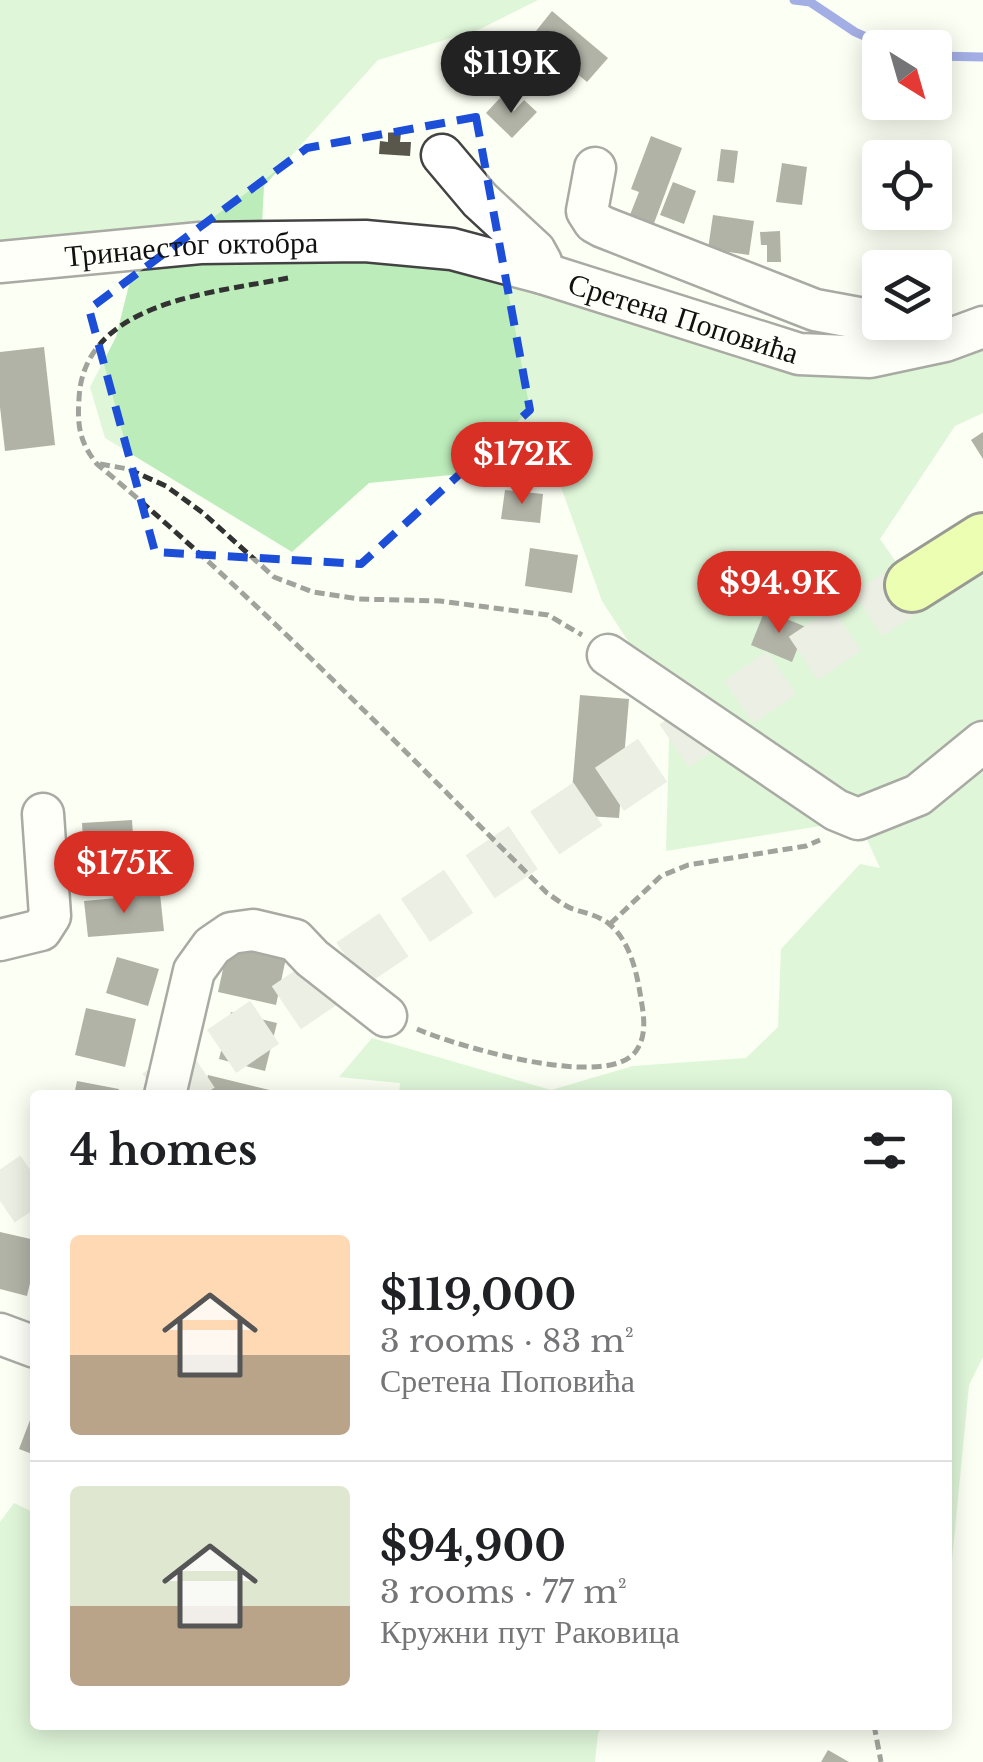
<!DOCTYPE html>
<meta charset="utf-8">
<style>
:root{--surface:#fff;--page:#f2f2f2;--text:#202124;--muted:#757577;--line:#e0e0e0;--accent:#d93025}
body{margin:0;font-family:"Libre Baskerville",serif;background:var(--page);color:var(--text);height:100vh;display:flex;flex-direction:column;font-size:38px;white-space:nowrap}
*{box-sizing:border-box;margin:0}
p{font-size:32px;color:var(--muted)}
.icon{flex:none;width:55px;height:55px;fill:none;stroke:currentColor;stroke-width:2;stroke-linecap:round;stroke-linejoin:round}
.map{position:relative;flex:1;overflow:hidden}
.drawer{position:absolute;left:30px;top:1090px;width:922px;height:640px;display:flex;flex-direction:column;background:var(--surface);border-radius:10px;box-shadow:0 5px 25px #0003}
.drawer>*{flex:none}
.needle{width:65px;rotate:143deg}
.buttons{position:absolute;left:862px;top:30px;display:grid;gap:20px}
.buttons a{display:grid;place-items:center;width:90px;height:90px;border-radius:10px;background:var(--surface);box-shadow:0 5px 25px #0003;font-size:50px}
.price{position:absolute;translate:-50% -85px;padding:0 22px;border-radius:35px;background:var(--accent);color:#fff;font-size:32px;line-height:65px;filter:drop-shadow(0 2px 5px #0008)}
.price::after{content:'';position:absolute;left:50%;top:60px;width:30px;height:22px;margin-left:-15px;background:inherit;clip-path:polygon(0 0,100% 0,50% 100%)}
.price.current{background:#222;color:#fff}
ul{padding:0;list-style:none}
li{display:flex;align-items:center;gap:30px;height:250px;padding:0 40px}
li+li{border-top:2px solid var(--line)}
li span{display:grid;place-items:center;flex:none;width:280px;height:200px;border-radius:10px;color:#555}
li>.icon{margin-inline-start:auto}
span .icon{width:120px;height:120px;fill:#fffc;stroke-width:1}
li b{font-size:42px}
h2{display:flex;justify-content:space-between;align-items:center;height:120px;padding:0 40px;font-size:42px}
.map>svg:first-child{display:block}
.green{fill:#bcecba}
.lines{fill:none;stroke-linecap:round;stroke-linejoin:round}
.stream{stroke:#394dd3;stroke-width:9}
.building{fill:#59574c}
.major-tunnel{stroke:#d9dbd1;stroke-width:52;stroke-dasharray:52 26;stroke-linecap:butt}
.minor-casing{stroke:#434343;stroke-width:45}
.major-casing{stroke:#212121;stroke-width:58}
.path{stroke:#323232;stroke-width:5;stroke-dasharray:10 5;stroke-linecap:butt}
.minor{stroke:#fff;stroke-width:40}
.major{stroke:#dafd65;stroke-width:52}
.marked{fill:none;stroke:#1d4ed8;stroke-width:8;stroke-dasharray:20 12;stroke-linejoin:round}
.labels{text-anchor:middle;dominant-baseline:central;stroke-width:10;stroke-linejoin:round;paint-order:stroke}
.street-label{font-size:30px;fill:#101010;stroke:#fff}
</style>
<div class="map">
<svg width="983" height="1762" viewBox="0 0 983 1762">
<rect width="100%" height="100%" fill="#fcfff3"/>
<g class="green">
<polygon points="0,0 538,0 478,30 378,60 264,186 261,243 386,243 799,354 983,327 983,413 955,426 880,539 912,585 983,540 983,1357 969,1385 948,1602 948,1095 399,1095 400,1083 339,1077 372,1038 551,1090 633,1066 746,1058 778,1027 781,949 860,864 880,868 858,820 666,851 670,706 602,601 553,465 369,483 292,552 105,438 90,387 116,337 138,249 0,266"/>
<polygon points="14,1503 35,1513 35,1725 604,1725 598,1733 595,1762 0,1762 0,1522"/>
</g>
<g class="lines">
<g class="stream">
<polyline points="794,0 810,2 855,32 891,48"/>
<polyline points="935,56 983,57"/>
</g>
</g>
<g class="building">
<polygon points="552,11 608,58 587,82 532,36"/>
<polygon points="500,98 514,111 524,100 537,112 512,138 486,113"/>
<polygon points="388,132 401,133 400,142 411,142 410,156 379,154 380,141 388,142"/>
<polygon points="651,136 682,148 650,234 626,225 639,192 631,189"/>
<polygon points="721,149 738,151 734,183 717,181"/>
<polygon points="782,163 807,167 802,205 776,202"/>
<polygon points="673,182 696,191 684,224 660,215"/>
<polygon points="713,215 754,221 749,255 708,249"/>
<polygon points="780,231 781,262 767,262 767,245 761,245 760,232"/>
<polygon points="44,347 55,445 5,451 0,407 0,352"/>
<polygon points="983,432 983,459 971,440"/>
<polygon points="505,490 543,494 540,523 501,519"/>
<polygon points="530,548 578,555 572,593 525,586"/>
<polygon points="765,610 806,627 792,662 751,645"/>
<polygon points="580,695 629,699 619,818 570,815"/>
<polygon points="132,820 135,865 85,868 82,823"/>
<polygon points="160,894 164,931 88,937 84,901"/>
<polygon points="228,946 286,958 276,1005 218,992"/>
<polygon points="117,957 159,969 148,1006 106,993"/>
<polygon points="86,1008 136,1019 125,1067 75,1055"/>
<polygon points="231,1012 277,1023 265,1071 219,1059"/>
<polygon points="208,1075 286,1094 286,1095 202,1095"/>
<polygon points="77,1081 119,1089 118,1095 74,1095"/>
<polygon points="0,1232 35,1240 35,1262 27,1296 0,1289"/>
<polygon points="35,1407 35,1455 19,1449"/>
<polygon points="828,1750 849,1762 821,1762"/>
</g>
<g class="lines">
<g class="major-tunnel">
<polyline points="157,1095 912,585"/>
<polyline points="0,1201 35,1177"/>
</g>
<defs>
<g id="minor">
<polyline points="442,155 480,200 535,251 541,262 542,273"/>
<polyline points="595,168 587,211 594,222 603,227 815,310 880,322"/>
<path id="s1" d="M0 262 200 243 365 241 452 249 542 273 799 354 870 357 945 341 983 327"/>
<polyline points="608,655 836,810 858,819 918,795 983,742"/>
<polyline points="0,940 41,930 50,916 43,814"/>
<polyline points="165,1095 194,971 212,946 231,933 253,930 295,940 312,958 386,1016"/>
<polyline points="0,1334 35,1347"/>
</g>
<polyline id="major" points="912,585 983,540"/>
</defs>
<use href="#minor" class="minor-casing"/>
<use href="#major" class="major-casing"/>
<g class="path">
<path d="M288 278C214 293 83 301 79 399 77 426 80 443 97 464 256 597 400 747 547 893 555 898 564 906 573 909 585 913 597 915 608 923 630 940 637 973 641 999 644 1016 647 1036 636 1051 608 1091 456 1046 417 1029"/>
<polyline points="100,464 128,469 166,486 203,513 274,577 313,592 359,599 440,601 548,615 582,635"/>
<polyline points="610,924 661,876 688,865 806,846 820,840"/>
<polyline points="874,1725 881,1762"/>
</g>
<use href="#minor" class="minor"/>
<use href="#major" class="major"/>
</g>
<path d="M0 0H983V1762H0ZM476 117 530 410 361 564 155 552 89 309 307 148Z" fill="#fcfff3" fill-opacity=".55" fill-rule="evenodd"/>
<path class="marked" d="M476 117 530 410 361 564 155 552 89 309 307 148Z"/>
<g class="labels">
<g class="street-label">
<text stroke="none"><textPath href="#s1" startOffset="192">Тринаестог октобра</textPath></text>
<text stroke="none"><textPath href="#s1" startOffset="695">Сретена Поповића</textPath></text>
</g>
</g>
</svg>
<div class="buttons">
<a><svg class="needle" viewBox="-14 -14 28 28"><path d="M0-13l5 13h-10z" fill="#e53935"/><path d="M0 13l5-13h-10z" fill="#757577"/></svg></a>
<a><svg class="icon" aria-label="locate" viewBox="0 0 24 24"><circle cx="12" cy="12" r="6"/><path d="M12 2v4M12 18v4M2 12h4M18 12h4"/></svg></a>
<a><svg class="icon" aria-label="layers" viewBox="0 0 24 24"><path d="M12 4l9 5-9 5-9-5zM3 14l9 5 9-5"/></svg></a>
</div>
<b class="price current" style="left:511px;top:116px">$119K</b>
<b class="price" style="left:522px;top:507px">$172K</b>
<b class="price" style="left:779px;top:636px">$94.9K</b>
<b class="price" style="left:124px;top:916px">$175K</b>
<section class="drawer">
<h2>4 homes<svg class="icon" aria-label="filters" viewBox="0 0 24 24"><path d="M4 7h16M4 17h16"/><circle cx="9" cy="7" r="2"/><circle cx="15" cy="17" r="2"/></svg></h2>
<ul>
<li><span style="background:linear-gradient(#ffd9b3 60%,#b9a48a 0)"><svg class="icon" aria-label="home" viewBox="0 0 24 24"><path d="M3 11l9-7 9 7M6 9v11h12V9"/></svg></span><div><b>$119,000</b><p>3 rooms · 83 m²</p><p>Сретена Поповића</p></div></li>
<li><span style="background:linear-gradient(#dfe7d0 60%,#b9a48a 0)"><svg class="icon" aria-label="home" viewBox="0 0 24 24"><path d="M3 11l9-7 9 7M6 9v11h12V9"/></svg></span><div><b>$94,900</b><p>3 rooms · 77 m²</p><p>Кружни пут Раковица</p></div></li>
</ul>
</section>
</div>
